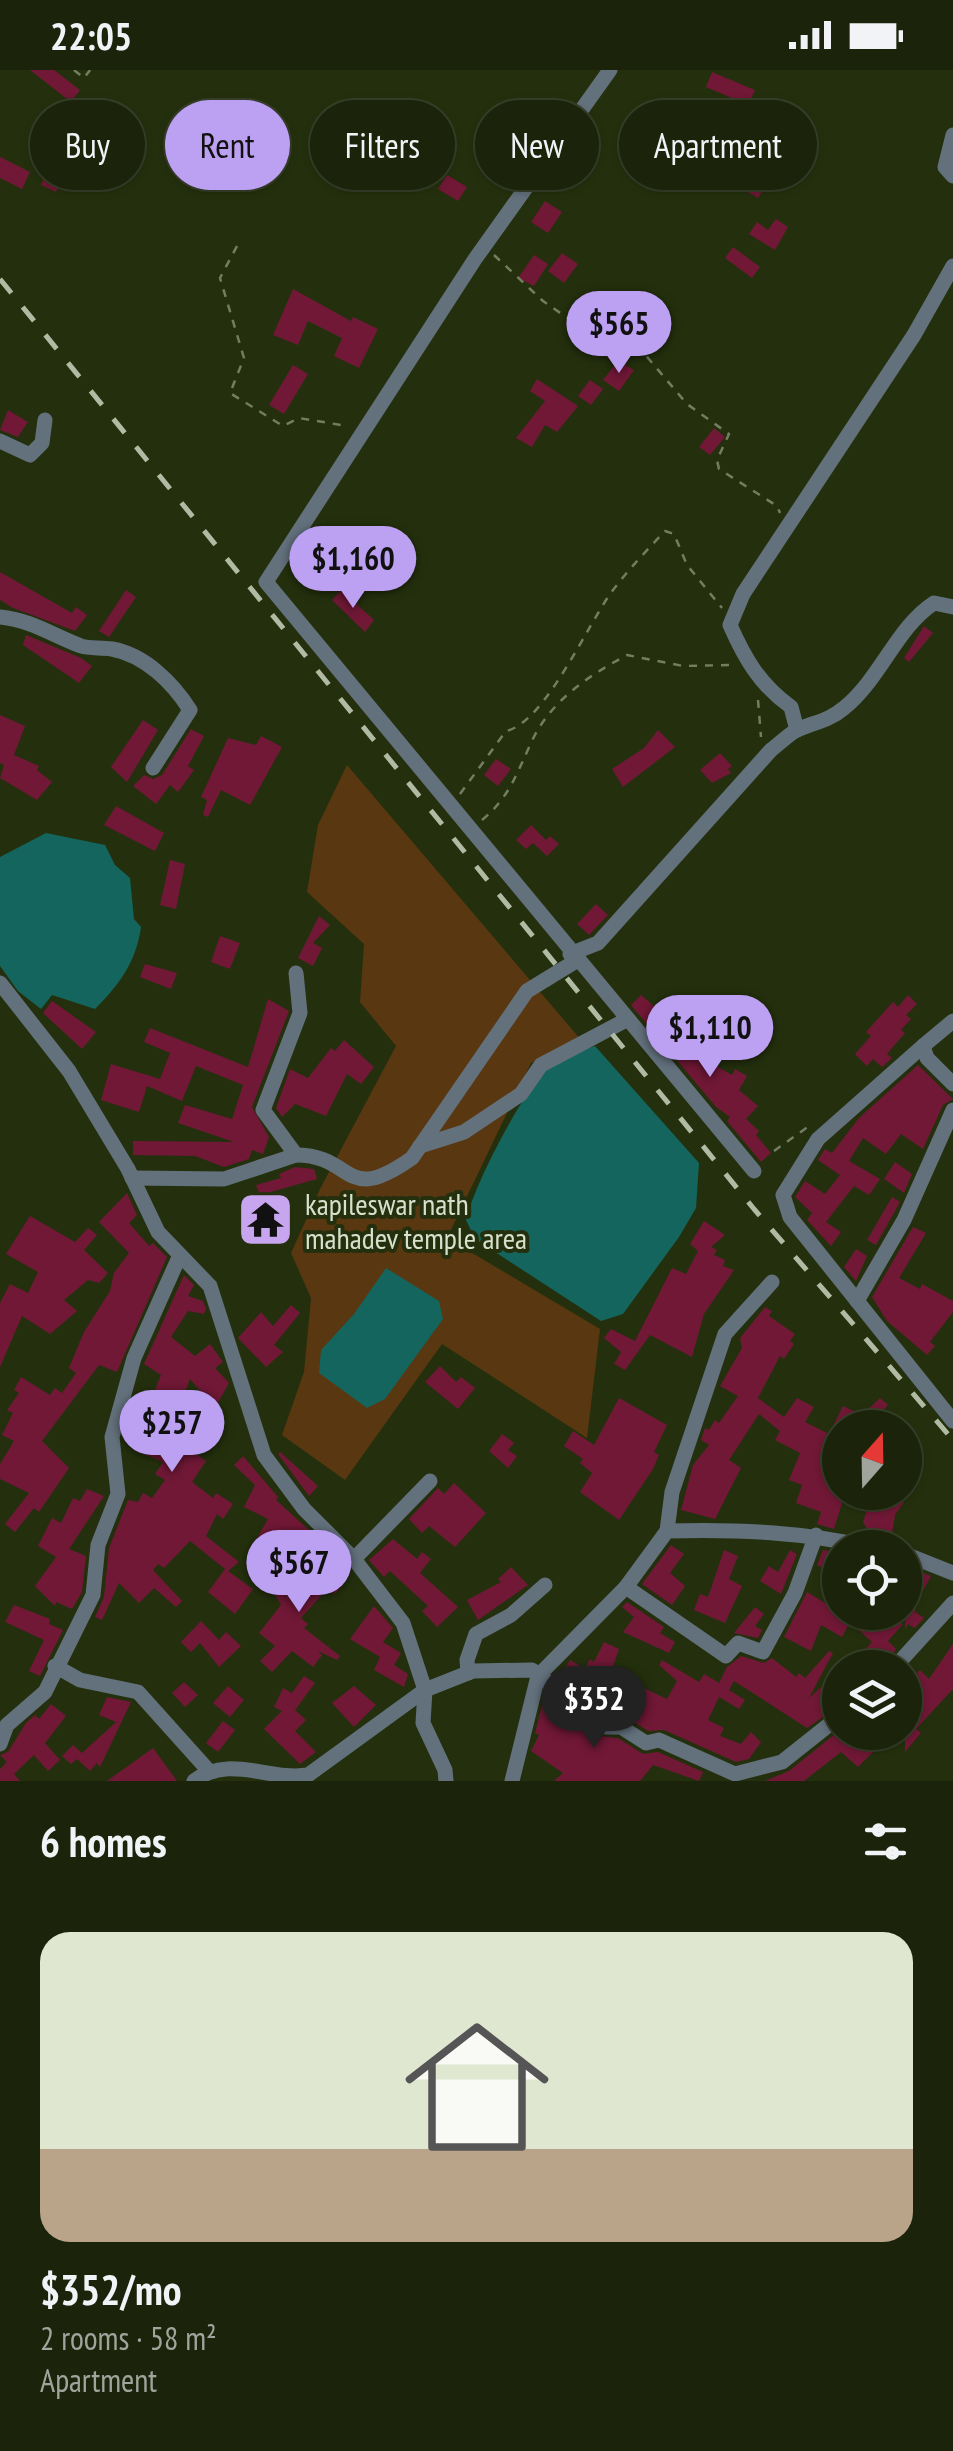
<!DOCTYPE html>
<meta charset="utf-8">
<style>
:root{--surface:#1b240a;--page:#283018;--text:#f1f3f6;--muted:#a0a49c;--line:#39412b;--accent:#bca0f2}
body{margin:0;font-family:"PT Sans Narrow",sans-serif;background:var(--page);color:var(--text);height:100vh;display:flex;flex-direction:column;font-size:38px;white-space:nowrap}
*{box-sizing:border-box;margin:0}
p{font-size:32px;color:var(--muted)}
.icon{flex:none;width:55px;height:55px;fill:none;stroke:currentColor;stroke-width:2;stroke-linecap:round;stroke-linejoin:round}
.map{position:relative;height:1711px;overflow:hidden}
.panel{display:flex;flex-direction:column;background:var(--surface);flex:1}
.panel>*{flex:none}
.top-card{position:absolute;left:30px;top:30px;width:895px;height:90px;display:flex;gap:20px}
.needle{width:65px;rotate:20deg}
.buttons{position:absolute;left:822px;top:1340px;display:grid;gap:20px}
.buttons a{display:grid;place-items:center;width:100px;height:100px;border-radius:50%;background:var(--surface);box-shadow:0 2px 8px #0004,0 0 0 2px var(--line);font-size:50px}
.price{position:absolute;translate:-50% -85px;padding:0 22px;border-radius:35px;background:var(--accent);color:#111;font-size:32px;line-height:65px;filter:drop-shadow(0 2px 5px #0008)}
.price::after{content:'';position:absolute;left:50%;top:60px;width:30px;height:22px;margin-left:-15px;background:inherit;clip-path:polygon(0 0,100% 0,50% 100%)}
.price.current{background:#222;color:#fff}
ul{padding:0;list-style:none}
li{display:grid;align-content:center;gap:20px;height:530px;padding:0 40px}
li span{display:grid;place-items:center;height:310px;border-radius:30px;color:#555}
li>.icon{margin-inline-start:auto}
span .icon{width:180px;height:180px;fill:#fffc;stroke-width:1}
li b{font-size:42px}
h2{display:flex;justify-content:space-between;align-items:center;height:120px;padding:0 40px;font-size:42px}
.tag{padding:0 35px;border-radius:45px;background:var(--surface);box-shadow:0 2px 8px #0004,0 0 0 2px var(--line);font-size:35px;line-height:90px}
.tag.current{background:var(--accent);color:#111}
.status{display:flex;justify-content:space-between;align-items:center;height:70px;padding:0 50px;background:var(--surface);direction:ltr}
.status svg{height:28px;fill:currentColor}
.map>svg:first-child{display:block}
.green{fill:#593710}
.water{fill:#14655d}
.building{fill:#701836}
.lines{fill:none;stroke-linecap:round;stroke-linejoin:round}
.path{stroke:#737e61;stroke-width:2.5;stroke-dasharray:8 8;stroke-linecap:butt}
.minor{stroke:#63717d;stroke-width:15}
.rail{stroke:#b1bba4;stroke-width:5;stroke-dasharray:18 18;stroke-linecap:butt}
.labels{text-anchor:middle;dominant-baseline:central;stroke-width:8;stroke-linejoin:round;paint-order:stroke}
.poi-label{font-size:30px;fill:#d7e0cc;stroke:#24300d;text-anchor:start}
</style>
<div class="status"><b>22:05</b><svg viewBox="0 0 49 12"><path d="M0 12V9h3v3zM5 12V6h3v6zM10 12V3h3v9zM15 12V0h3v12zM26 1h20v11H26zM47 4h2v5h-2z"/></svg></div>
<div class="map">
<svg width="953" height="1711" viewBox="0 0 953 1711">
<rect width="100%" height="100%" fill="#24300d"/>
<polygon class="green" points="347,695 581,970 531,993 447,1168 600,1259 587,1368 442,1274 345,1410 282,1365 304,1302 311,1228 291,1183 320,1119 396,976 360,932 364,874 307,822 318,755"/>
<g class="water">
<path d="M46 763 105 775 115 795 130 808 134 849 141 857C136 892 120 914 95 939L52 925 41 939 18 921 0 896V787Z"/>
<path d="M595 976 699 1093 696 1138 679 1167 623 1244 601 1251 475 1169 466 1150C476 1111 520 1028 546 998 558 984 578 981 595 976Z"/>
<polygon points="386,1198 439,1231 443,1249 385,1329 367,1338 319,1303 321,1280 354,1244"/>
</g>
<g class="building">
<polygon points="30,0 54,0 80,20 71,32"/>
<polygon points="712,2 755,20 748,35 706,17"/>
<polygon points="700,35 735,54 728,68 693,49"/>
<polygon points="80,38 105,49 102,57 128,66 117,96 98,89 102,78 80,69 56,122 41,115 58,77 63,80"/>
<polygon points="268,56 288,71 282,85 251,71 257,59 265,62"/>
<polygon points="752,81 777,96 758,128 733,113"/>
<polygon points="0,87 30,102 22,119 0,108"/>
<polygon points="447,105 467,117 458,131 438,119"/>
<polygon points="545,131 562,142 548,163 531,152"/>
<polygon points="776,149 788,157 775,180 749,164 757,152 768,160"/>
<polygon points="733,177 760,197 752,208 725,188"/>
<polygon points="562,183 578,194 564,213 548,201"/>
<polygon points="534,185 548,194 534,216 518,208"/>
<polygon points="293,219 351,251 353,247 378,259 359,298 334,286 342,268 308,251 298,275 273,265"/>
<polygon points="618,291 634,300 619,321 603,310"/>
<polygon points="293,295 308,304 284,344 269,335"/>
<polygon points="537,309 578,336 557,362 545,355 532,377 516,368 545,331 530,321"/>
<polygon points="590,310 603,319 591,335 578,326"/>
<polygon points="8,340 28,352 18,367 0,360"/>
<polygon points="714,358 725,367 710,385 699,377"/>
<polygon points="0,502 72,543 76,537 87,545 75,561 13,538 0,530"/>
<polygon points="126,520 136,527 109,567 99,561"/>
<polygon points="341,520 374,550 365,562 332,530"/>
<polygon points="924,556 933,563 909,592 904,588"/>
<polygon points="26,565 81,588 92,596 79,613 23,575"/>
<polygon points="0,645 25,656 14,685 39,696 37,700 52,712 37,730 0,708 4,695 0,693"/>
<polygon points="143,650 158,660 127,712 111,697"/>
<polygon points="191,659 204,666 188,696 194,700 178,722 170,715 156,734 133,716 144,705 153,709 162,705"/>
<polygon points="658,660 675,677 623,717 612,699 644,678"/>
<polygon points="261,666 282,677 250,735 221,720 208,747 203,745 207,730 201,727 228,668 256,675"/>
<polygon points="720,683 732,696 728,699 731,703 712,713 700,700"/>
<polygon points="496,689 511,699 498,716 484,705"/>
<polygon points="116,736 164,763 155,781 104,755"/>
<polygon points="531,755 546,770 550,766 559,774 547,786 533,773 526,779 516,770"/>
<polygon points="170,790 185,794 176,839 160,835"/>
<polygon points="596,834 608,845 589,865 577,854"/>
<polygon points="319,846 330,855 313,873 322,878 313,896 298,888"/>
<polygon points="220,866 240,873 230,899 211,892"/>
<polygon points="145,894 177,903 171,919 140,907"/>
<polygon points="641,925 659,940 666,951 662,955 679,974 732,1005 735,999 747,1006 739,1020 758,1036 746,1049 759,1061 756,1065 771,1083 761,1092 727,1051 730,1047 716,1037 631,935"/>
<polygon points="908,925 917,934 906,945 911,949 901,960 905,963 887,984 892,988 882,997 873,989 867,996 855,984 871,966 866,962 893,932 898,937"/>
<polygon points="268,929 289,941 252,1037 269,1067 263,1084 252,1080 249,1089 224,1097 195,1086 133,1085 133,1071 234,1072 178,1053 185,1035 232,1049 243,1015 196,996 182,1031 147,1016 139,1042 101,1030 111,994 160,1009 170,983 144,972 150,958 248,997"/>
<polygon points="52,931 96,962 82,979 43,943"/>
<polygon points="344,970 374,997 361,1014 347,1004 326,1046 295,1034 282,1047 276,1038 290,999 308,1008 331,978 335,981"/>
<polygon points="918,995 953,1029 943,1035 923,1079 901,1064 886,1084 863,1068 849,1091 880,1109 869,1125 854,1116 826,1152 841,1162 831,1176 807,1150 812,1143 795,1127 805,1111 825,1124 840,1105 818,1090 825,1079 832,1083 859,1048"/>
<polygon points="895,1092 912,1104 904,1123 884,1109"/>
<polygon points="295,1097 314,1099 317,1109 260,1125 256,1115 281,1108 279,1104"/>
<polygon points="127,1123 137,1145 129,1153 149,1176 153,1173 167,1187 117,1302 99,1295 42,1371 69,1398 39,1442 34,1438 15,1462 5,1454 29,1423 0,1409 0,1394 14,1371 2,1365 13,1343 7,1340 19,1323 14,1320 21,1307 50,1325 55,1318 62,1323 76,1303 69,1298 84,1262 110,1221 114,1203 129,1183 99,1152"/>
<polygon points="892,1127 900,1132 876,1175 867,1170"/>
<polygon points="30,1146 75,1172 88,1158 97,1165 84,1180 108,1203 99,1213 88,1210 64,1230 77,1241 50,1264 22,1246 0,1297 0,1233 10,1214 28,1223 38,1202 6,1184"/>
<polygon points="704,1151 725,1165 711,1177 717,1180 714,1185 725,1190 723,1196 734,1200 704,1244 692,1287 650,1265 625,1300 614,1294 621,1282 604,1268 611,1259 635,1271 672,1198 686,1204 698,1181 690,1174"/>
<polygon points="913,1157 926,1163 899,1208 920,1219 922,1214 953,1231 953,1242 930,1272 935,1276 927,1285 887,1251 872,1227"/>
<polygon points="856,1179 867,1186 856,1211 844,1197"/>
<polygon points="184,1205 194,1215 188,1226 203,1231 206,1239 204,1244 188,1241 171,1267 195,1286 210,1274 223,1292 215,1298 229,1313 215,1338 190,1309 176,1345 202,1359 190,1380 206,1391 192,1412 213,1428 216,1423 233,1434 223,1449 217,1444 206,1466 239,1492 228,1501 253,1519 235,1544 208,1522 225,1499 190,1471 164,1498 158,1494 153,1500 182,1531 176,1537 154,1518 139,1533 119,1513 102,1550 95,1547 104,1527 109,1478 128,1430 138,1432 143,1423 152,1428 165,1410 155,1404 163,1392 131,1378 140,1358 128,1351 133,1335 146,1342 161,1305 144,1294"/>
<polygon points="291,1235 300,1243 274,1275 283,1282 266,1297 238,1268 261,1242 273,1256"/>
<polygon points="765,1237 772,1241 769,1246 795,1264 790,1271 794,1274 784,1289 780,1286 758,1328 784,1347 797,1328 814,1337 805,1352 829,1364 843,1336 862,1345 880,1328 888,1335 865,1358 840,1358 840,1422 888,1422 904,1432 895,1445 892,1464 881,1467 869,1462 863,1452 867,1439 843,1430 834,1459 817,1454 821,1442 796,1433 802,1415 789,1410 800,1383 775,1370 780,1361 759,1344 729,1390 741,1398 715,1449 681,1440 693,1395 709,1375 701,1370 705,1358 709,1360 715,1350 719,1353 738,1326 720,1316 742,1278 740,1268"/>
<polygon points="440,1296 456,1312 461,1307 475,1318 458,1339 425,1312"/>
<polygon points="619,1328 667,1355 654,1382 659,1385 653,1399 619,1450 580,1422 592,1403 580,1393 583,1389 564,1376 573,1361 594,1375"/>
<polygon points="502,1364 514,1373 508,1380 517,1386 508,1398 489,1381"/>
<polygon points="280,1382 318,1416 309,1426 278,1384"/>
<polygon points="243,1386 278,1427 276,1430 310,1461 304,1469 297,1464 277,1488 253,1475 268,1449 244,1437 255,1415 234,1395"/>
<polygon points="454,1413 486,1443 455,1477 429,1456 422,1463 409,1449 438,1418 444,1424"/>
<polygon points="87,1419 104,1426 69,1479 86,1486 82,1522 72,1539 56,1532 55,1536 35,1516 56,1487 38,1476 52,1448 61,1453 73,1428 80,1431"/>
<polygon points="393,1469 417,1489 422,1482 431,1489 420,1503 458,1537 437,1557 422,1541 428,1536 390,1501 384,1507 369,1490"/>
<polygon points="671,1475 684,1484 670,1503 685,1516 672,1535 642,1514"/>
<polygon points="724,1480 738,1486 729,1509 742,1516 725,1553 694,1540 700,1524 708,1527"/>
<polygon points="790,1480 797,1484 781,1524 760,1511 769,1496 778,1502"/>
<polygon points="823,1480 840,1483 840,1507 817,1495"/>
<polygon points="323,1483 340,1496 336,1502 346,1509 335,1524 328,1518 301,1548 308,1554 304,1558 340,1586 337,1590 318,1581 322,1585 313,1597 292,1581 272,1602 260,1591 275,1576 259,1563 281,1535 267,1511 280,1501 295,1520"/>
<polygon points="511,1497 528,1515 478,1550 467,1530 501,1512 498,1509"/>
<polygon points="907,1497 931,1506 917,1532 915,1542 924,1548 915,1558 908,1554 905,1560"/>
<polygon points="807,1522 840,1542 860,1542 879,1558 892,1544 903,1554 888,1571 896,1579 883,1598 848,1598 872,1572 850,1552 842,1567 821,1555 811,1581 784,1567"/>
<polygon points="627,1532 664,1557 660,1563 675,1572 669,1583 623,1562 634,1547 622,1537"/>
<polygon points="14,1535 50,1549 49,1554 63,1560 40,1606 29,1601 44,1570 5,1552"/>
<polygon points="374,1536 393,1558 383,1572 401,1583 394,1595 408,1604 404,1617 374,1600 380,1587 350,1569"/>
<polygon points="755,1537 764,1544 755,1556 762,1560 758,1568 734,1563"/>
<polygon points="201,1551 219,1570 226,1562 241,1576 219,1597 200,1573 191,1582 181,1572"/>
<polygon points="604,1572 619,1579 606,1616 627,1626 633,1613 667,1629 677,1611 659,1595 662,1590 699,1612 704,1604 719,1613 727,1597 741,1586 764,1593 772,1588 796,1607 799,1603 805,1608 829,1581 833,1583 809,1628 840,1600 840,1635 807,1658 734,1611 729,1620 745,1630 739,1639 719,1627 708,1650 724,1658 720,1666 741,1674 751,1662 761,1672 749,1689 736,1692 664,1660 648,1661 626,1647 610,1646 560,1607 570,1590 585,1599 590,1589 594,1592"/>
<polygon points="953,1574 953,1619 916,1659 921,1663 905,1682 905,1603 912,1608 920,1600 929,1609"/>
<polygon points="304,1606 315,1613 295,1640 306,1650 295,1661 316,1682 300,1694 264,1659 282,1641 274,1637 283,1618 292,1623"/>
<polygon points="184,1612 198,1625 185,1637 172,1623"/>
<polygon points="228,1616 244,1630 230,1647 213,1633"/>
<polygon points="354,1616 376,1635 354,1657 332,1633"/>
<polygon points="545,1624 599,1666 618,1668 643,1684 658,1682 703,1702 699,1711 653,1695 640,1711 554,1711 563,1703 531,1681 539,1665 535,1663"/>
<polygon points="107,1627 131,1632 100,1697 97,1693 90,1701 77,1689 71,1694 62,1686 73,1675 82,1683 116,1652 99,1645"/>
<polygon points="51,1634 66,1646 45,1673 60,1690 48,1701 34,1685 14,1704 20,1711 0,1711 0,1699 7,1692 0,1685 8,1682 26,1653 35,1645 39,1649"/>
<polygon points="223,1651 235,1660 218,1682 206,1673"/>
<polygon points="840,1660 893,1662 858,1697 841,1682 804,1711 765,1711 789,1701"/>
<polygon points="153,1678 177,1711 107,1711"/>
</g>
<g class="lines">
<g class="path">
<polyline points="74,0 84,8 90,0"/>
<polyline points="237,176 220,208 244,288 230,323 283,356 299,348 347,356"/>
<polyline points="494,185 543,231 599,270 631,268 687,334 729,364 717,390 719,399 777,436 780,443"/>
<polyline points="758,630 761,667"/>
<path d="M460 724 506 661C545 653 588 553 613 520 629 499 647 480 665 461L674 464 687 495 722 538"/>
<path d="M482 750C509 728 517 703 531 673 550 631 588 606 627 585L683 596 731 595"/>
<polyline points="774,1081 809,1056"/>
</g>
<g class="minor">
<polyline points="610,0 475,189 266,512 754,1101"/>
<polyline points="953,65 945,97 953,106"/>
<polyline points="0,371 30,385 42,373 45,350"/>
<path d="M0 547C31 550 52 565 81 576 90 579 101 577 112 579 145 585 173 613 190 640L153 698"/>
<path d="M797 660 791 637C760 615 745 589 730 555L743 524 914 265 953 196"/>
<path d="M570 884 598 873 771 680C779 674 787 666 795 661 811 653 829 651 844 638 881 608 896 558 934 533L953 537"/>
<path d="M0 913 69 1001 128 1099 158 1162 210 1216 264 1385 304 1439 354 1489 403 1553 425 1620 308 1705C269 1711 229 1684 194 1711"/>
<polyline points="953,951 923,976 927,988 953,1014"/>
<polyline points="923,976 818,1069 783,1125 790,1147 953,1351"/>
<polyline points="420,1076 464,1062 521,1024 541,995 626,950"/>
<path d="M296 1085C355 1085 343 1137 412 1088L527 921 576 891"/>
<polyline points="132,1108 224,1109 296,1085 263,1040 300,943 296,903"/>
<polyline points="857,1231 904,1150 953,1040"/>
<polyline points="667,1461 672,1422 725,1264 772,1212"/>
<polyline points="905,1484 953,1503"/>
<polyline points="354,1489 430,1411"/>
<polyline points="626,1517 726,1586 738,1573 763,1582 795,1523 816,1465"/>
<polyline points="55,1596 80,1610 138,1622 208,1700"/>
<polyline points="894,1598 953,1533"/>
<polyline points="468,1603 467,1590 476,1564 511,1545 545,1515"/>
<polyline points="0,1674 7,1655 45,1622 93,1525 98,1475 118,1424 112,1367 134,1288 180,1185"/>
<polyline points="446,1711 445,1700 423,1653 425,1620 473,1601 532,1600 606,1657 621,1657 646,1673 659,1670 735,1704 782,1692 840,1646"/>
<path d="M512 1711 538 1606 626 1517 667 1461C738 1459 804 1462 874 1478"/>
</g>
<polyline class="rail" points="0,209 754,1139 953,1370"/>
</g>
<defs>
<symbol id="temple-square" viewBox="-11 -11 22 22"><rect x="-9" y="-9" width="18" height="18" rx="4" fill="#c8a6ef" stroke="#24300d"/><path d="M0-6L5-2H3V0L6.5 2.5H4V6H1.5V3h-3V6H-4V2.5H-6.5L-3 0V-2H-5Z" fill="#111"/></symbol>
</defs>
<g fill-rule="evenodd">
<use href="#temple-square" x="234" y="1118" width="63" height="63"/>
</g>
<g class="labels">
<g class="poi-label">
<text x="305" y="1133">kapileswar nath<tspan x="305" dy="34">mahadev temple area</tspan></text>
</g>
</g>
</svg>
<div class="buttons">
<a><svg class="needle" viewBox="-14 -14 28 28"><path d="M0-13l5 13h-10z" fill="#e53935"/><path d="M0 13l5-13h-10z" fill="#a0a49c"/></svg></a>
<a><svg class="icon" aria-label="locate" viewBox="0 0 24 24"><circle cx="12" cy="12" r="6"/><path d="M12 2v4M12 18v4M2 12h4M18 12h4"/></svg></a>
<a><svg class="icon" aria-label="layers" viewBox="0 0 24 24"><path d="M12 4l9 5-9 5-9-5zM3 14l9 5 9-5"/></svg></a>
</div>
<b class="price" style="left:619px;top:306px">$565</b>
<b class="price" style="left:353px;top:541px">$1,160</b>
<b class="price" style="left:710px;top:1010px">$1,110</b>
<b class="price" style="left:172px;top:1405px">$257</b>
<b class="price" style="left:299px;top:1545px">$567</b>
<b class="price current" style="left:594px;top:1681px">$352</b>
<div class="top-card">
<a class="tag">Buy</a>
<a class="tag current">Rent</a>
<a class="tag">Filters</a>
<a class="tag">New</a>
<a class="tag">Apartment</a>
</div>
</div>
<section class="panel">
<h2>6 homes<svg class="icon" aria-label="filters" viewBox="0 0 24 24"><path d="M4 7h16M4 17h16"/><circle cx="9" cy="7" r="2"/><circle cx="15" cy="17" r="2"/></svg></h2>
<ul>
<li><span style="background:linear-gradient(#dfe7d0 70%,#b9a48a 0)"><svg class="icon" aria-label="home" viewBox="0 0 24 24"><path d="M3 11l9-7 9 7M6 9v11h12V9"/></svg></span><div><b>$352/mo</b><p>2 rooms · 58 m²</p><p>Apartment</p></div></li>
</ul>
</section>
